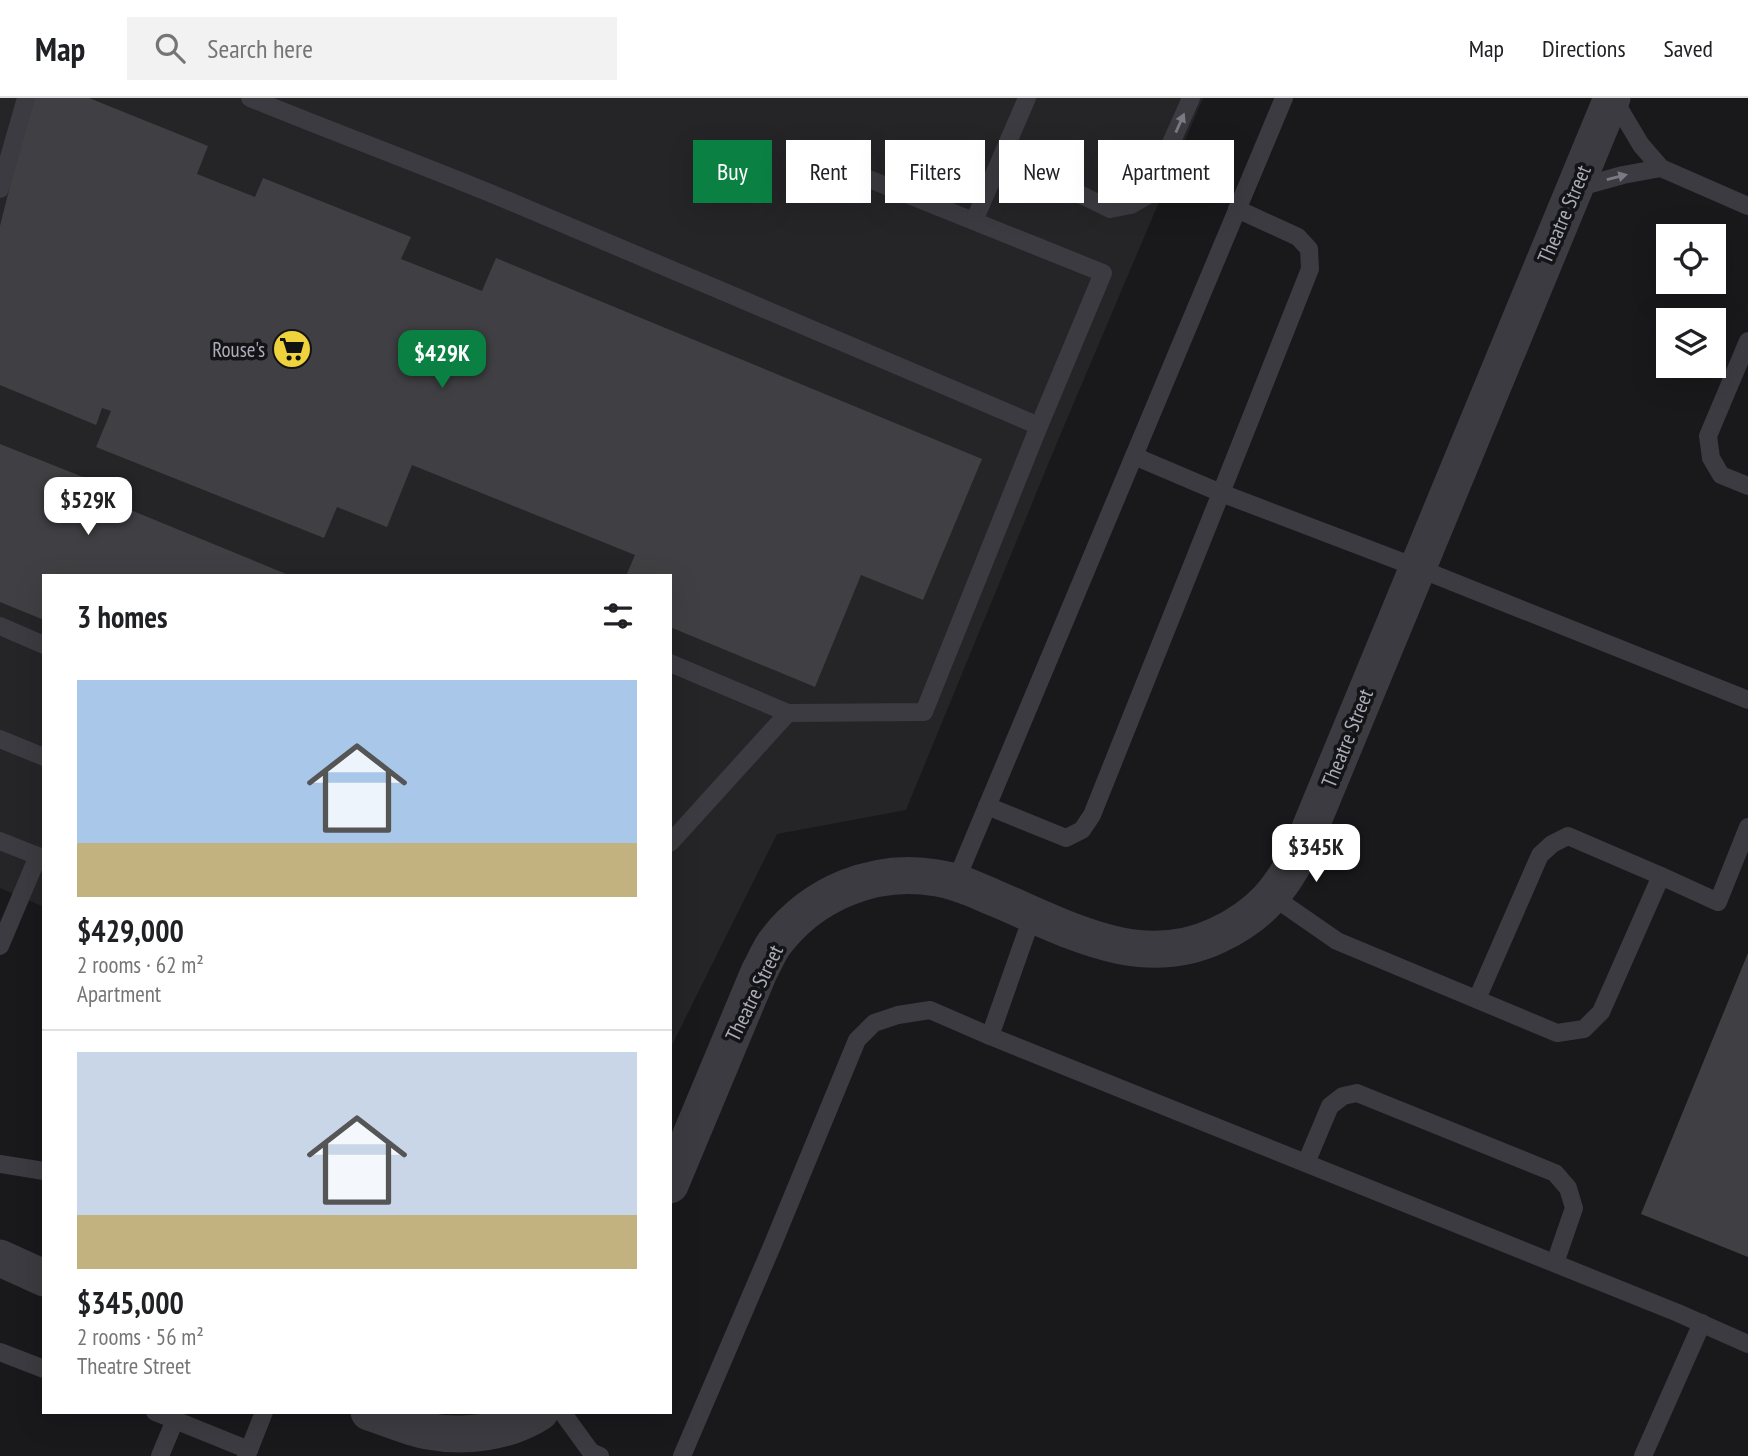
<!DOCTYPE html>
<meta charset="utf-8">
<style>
:root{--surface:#fff;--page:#f2f2f2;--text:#202124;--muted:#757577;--line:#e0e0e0;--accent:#0b8043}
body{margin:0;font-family:"PT Sans Narrow",sans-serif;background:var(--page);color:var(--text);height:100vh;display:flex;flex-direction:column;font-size:26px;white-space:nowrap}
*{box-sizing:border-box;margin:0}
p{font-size:23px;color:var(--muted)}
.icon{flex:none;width:38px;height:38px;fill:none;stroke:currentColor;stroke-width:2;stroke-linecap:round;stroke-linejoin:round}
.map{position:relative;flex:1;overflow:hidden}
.side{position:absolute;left:42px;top:476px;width:630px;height:840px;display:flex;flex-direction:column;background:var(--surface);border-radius:0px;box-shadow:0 7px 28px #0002}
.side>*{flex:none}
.guide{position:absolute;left:693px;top:42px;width:665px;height:63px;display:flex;gap:14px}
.tools{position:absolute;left:1656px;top:126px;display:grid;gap:14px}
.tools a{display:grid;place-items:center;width:70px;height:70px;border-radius:0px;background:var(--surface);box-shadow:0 7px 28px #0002;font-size:35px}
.price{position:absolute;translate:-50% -60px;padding:0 16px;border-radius:14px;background:#fff;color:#222;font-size:23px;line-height:46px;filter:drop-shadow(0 2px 4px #0008)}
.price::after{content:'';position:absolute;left:50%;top:42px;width:21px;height:16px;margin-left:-10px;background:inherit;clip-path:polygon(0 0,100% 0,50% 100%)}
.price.on{background:var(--accent);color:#fff}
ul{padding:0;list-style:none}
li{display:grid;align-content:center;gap:14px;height:371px;padding:0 35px}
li+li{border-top:2px solid var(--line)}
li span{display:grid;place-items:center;height:217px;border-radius:0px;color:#555}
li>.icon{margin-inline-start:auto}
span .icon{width:126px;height:126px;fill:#fffc;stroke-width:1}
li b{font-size:30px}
h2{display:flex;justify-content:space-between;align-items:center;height:84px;padding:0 35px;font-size:30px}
.tag{padding:0 24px;border-radius:0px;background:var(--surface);box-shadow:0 7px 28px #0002;font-size:24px;line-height:63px}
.tag.on{background:var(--accent);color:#fff}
header{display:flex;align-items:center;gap:42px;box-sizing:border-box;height:98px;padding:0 35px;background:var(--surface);border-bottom:2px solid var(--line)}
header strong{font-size:33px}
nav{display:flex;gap:38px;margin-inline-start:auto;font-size:24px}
.search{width:490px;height:63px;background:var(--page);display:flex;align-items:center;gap:18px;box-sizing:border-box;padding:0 24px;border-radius:0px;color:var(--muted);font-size:26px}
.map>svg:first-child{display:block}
.built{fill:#252427}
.building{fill:#404044}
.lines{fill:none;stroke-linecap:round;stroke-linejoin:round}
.lane{stroke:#3b3b41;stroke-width:18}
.street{stroke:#3b3b41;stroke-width:37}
.oneway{fill:#797a84}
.labels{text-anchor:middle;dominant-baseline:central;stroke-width:7;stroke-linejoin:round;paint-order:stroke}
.street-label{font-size:21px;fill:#abadba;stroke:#141315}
.poi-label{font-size:21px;fill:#abadba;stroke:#141315;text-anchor:end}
</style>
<header>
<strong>Map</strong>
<div class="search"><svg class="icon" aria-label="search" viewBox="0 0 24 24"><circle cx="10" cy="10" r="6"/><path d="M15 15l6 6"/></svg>Search here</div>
<nav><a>Map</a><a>Directions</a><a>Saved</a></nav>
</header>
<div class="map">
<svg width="1748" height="1358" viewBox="0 0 1748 1358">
<rect width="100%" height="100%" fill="#19181a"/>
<polygon class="built" points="0,0 1203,0 1056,347 906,712 777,736 670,951 670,478 44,478 44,809 0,790"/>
<g class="building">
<polygon points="32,0 89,0 208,48 197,76 255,99 263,80 411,139 401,161 482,193 496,160 982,361 923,502 861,477 815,589 670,529 670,478 626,478 635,457 412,367 387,429 337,409 324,440 96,349 111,313 102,310 96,327 0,287 0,128"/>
<polygon points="0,346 83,379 82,392 291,478 44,478 44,522 0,504"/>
<polygon points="1748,855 1748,1159 1641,1116"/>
</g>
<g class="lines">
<g class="lane">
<path d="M250 0C340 37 431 70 521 108 694 181 866 254 1039 328L1103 175 854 75"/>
<polyline points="1613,0 1641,47 1661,70 1748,108"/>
<polyline points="1002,58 1110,111 1131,107 1148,97 1191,0"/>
<polyline points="1576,90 1623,77 1661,70"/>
<polyline points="0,91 26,0"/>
<polyline points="1237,111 1298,139 1309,151 1310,171 1221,395 1418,470 1748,602"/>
<polyline points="974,123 1027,0"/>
<polyline points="1748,243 1708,338 1711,360 1721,377 1748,388"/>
<polyline points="0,528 44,547"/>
<polyline points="670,565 788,615"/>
<polyline points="0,641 44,659"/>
<polyline points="987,708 1066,740 1082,732 1092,717 1221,395 1134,358"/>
<polyline points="0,743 38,758 0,848"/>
<polyline points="670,745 788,615 924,614 1039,328"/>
<polyline points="955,785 1284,0"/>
<polyline points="1272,798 1337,843 1557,935 1584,931 1601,914 1661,778 1718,804 1748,729"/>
<polyline points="1033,816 990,938 1678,1215 1748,1246"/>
<polyline points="1477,901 1540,757 1552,746 1568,738 1661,778"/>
<polyline points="1306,1065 1330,1008 1343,998 1357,995 1555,1075 1568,1090 1574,1110 1555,1165"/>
<polyline points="0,1066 44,1073"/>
<polyline points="0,1254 44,1271"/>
<polyline points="155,1314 249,1352 246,1358"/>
<polyline points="562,1314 591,1354 600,1358"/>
<polyline points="249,1352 264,1314"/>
<polyline points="160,1358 175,1322"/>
<polyline points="682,1358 772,1148 857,942 874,925 898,917 930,912 990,938"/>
<polyline points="1643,1358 1702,1225"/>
</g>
<g class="street">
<path d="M670 1087 759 874C764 865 768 855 774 846 812 795 875 769 937 780 958 783 978 793 997 801 1068 831 1141 874 1218 837 1260 817 1280 793 1301 752L1612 0"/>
<polyline points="0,1160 44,1180"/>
<path d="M369 1314C388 1320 408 1329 427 1333 464 1340 508 1335 540 1314"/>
</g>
</g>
<defs><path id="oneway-solid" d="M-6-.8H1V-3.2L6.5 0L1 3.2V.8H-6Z" transform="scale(1.75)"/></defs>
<g class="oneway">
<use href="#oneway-solid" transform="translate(1180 25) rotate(-66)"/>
<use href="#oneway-solid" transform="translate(1617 79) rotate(-14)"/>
</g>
<defs>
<symbol id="supermarket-disc" viewBox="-11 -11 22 22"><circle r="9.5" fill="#eed33d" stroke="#141315"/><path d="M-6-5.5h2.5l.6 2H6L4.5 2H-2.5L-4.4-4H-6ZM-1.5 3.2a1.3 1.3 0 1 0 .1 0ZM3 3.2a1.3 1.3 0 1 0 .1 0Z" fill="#111"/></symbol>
</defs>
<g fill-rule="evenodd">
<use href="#supermarket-disc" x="270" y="229" width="44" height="44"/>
</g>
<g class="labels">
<g class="street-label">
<text transform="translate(1564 116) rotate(-67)">Theatre Street</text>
<text transform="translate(1347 640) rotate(-68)">Theatre Street</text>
<text transform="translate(754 895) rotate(-64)">Theatre Street</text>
</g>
<g class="poi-label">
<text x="265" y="251">Rouse's</text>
</g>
</g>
</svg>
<div class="tools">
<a><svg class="icon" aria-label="locate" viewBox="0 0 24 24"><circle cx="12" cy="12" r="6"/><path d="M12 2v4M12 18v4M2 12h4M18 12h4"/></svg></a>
<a><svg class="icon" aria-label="layers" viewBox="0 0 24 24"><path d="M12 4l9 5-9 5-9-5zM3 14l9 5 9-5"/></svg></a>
</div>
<b class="price on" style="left:442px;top:292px">$429K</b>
<b class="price" style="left:88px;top:439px">$529K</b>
<b class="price" style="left:1316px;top:786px">$345K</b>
<div class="guide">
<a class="tag on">Buy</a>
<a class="tag">Rent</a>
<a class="tag">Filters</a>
<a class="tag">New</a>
<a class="tag">Apartment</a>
</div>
<section class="side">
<h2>3 homes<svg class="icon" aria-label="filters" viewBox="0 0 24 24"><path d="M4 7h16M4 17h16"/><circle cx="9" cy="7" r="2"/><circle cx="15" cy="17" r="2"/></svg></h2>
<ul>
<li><span style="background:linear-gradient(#a9c7e8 75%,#c2b280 0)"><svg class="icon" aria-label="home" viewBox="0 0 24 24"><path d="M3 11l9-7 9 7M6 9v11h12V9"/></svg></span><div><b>$429,000</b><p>2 rooms · 62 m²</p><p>Apartment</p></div></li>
<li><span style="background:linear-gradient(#c9d6e8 75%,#c2b280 0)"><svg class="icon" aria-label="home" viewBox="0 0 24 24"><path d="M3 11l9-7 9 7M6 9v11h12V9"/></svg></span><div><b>$345,000</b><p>2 rooms · 56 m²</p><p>Theatre Street</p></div></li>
</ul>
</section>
</div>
